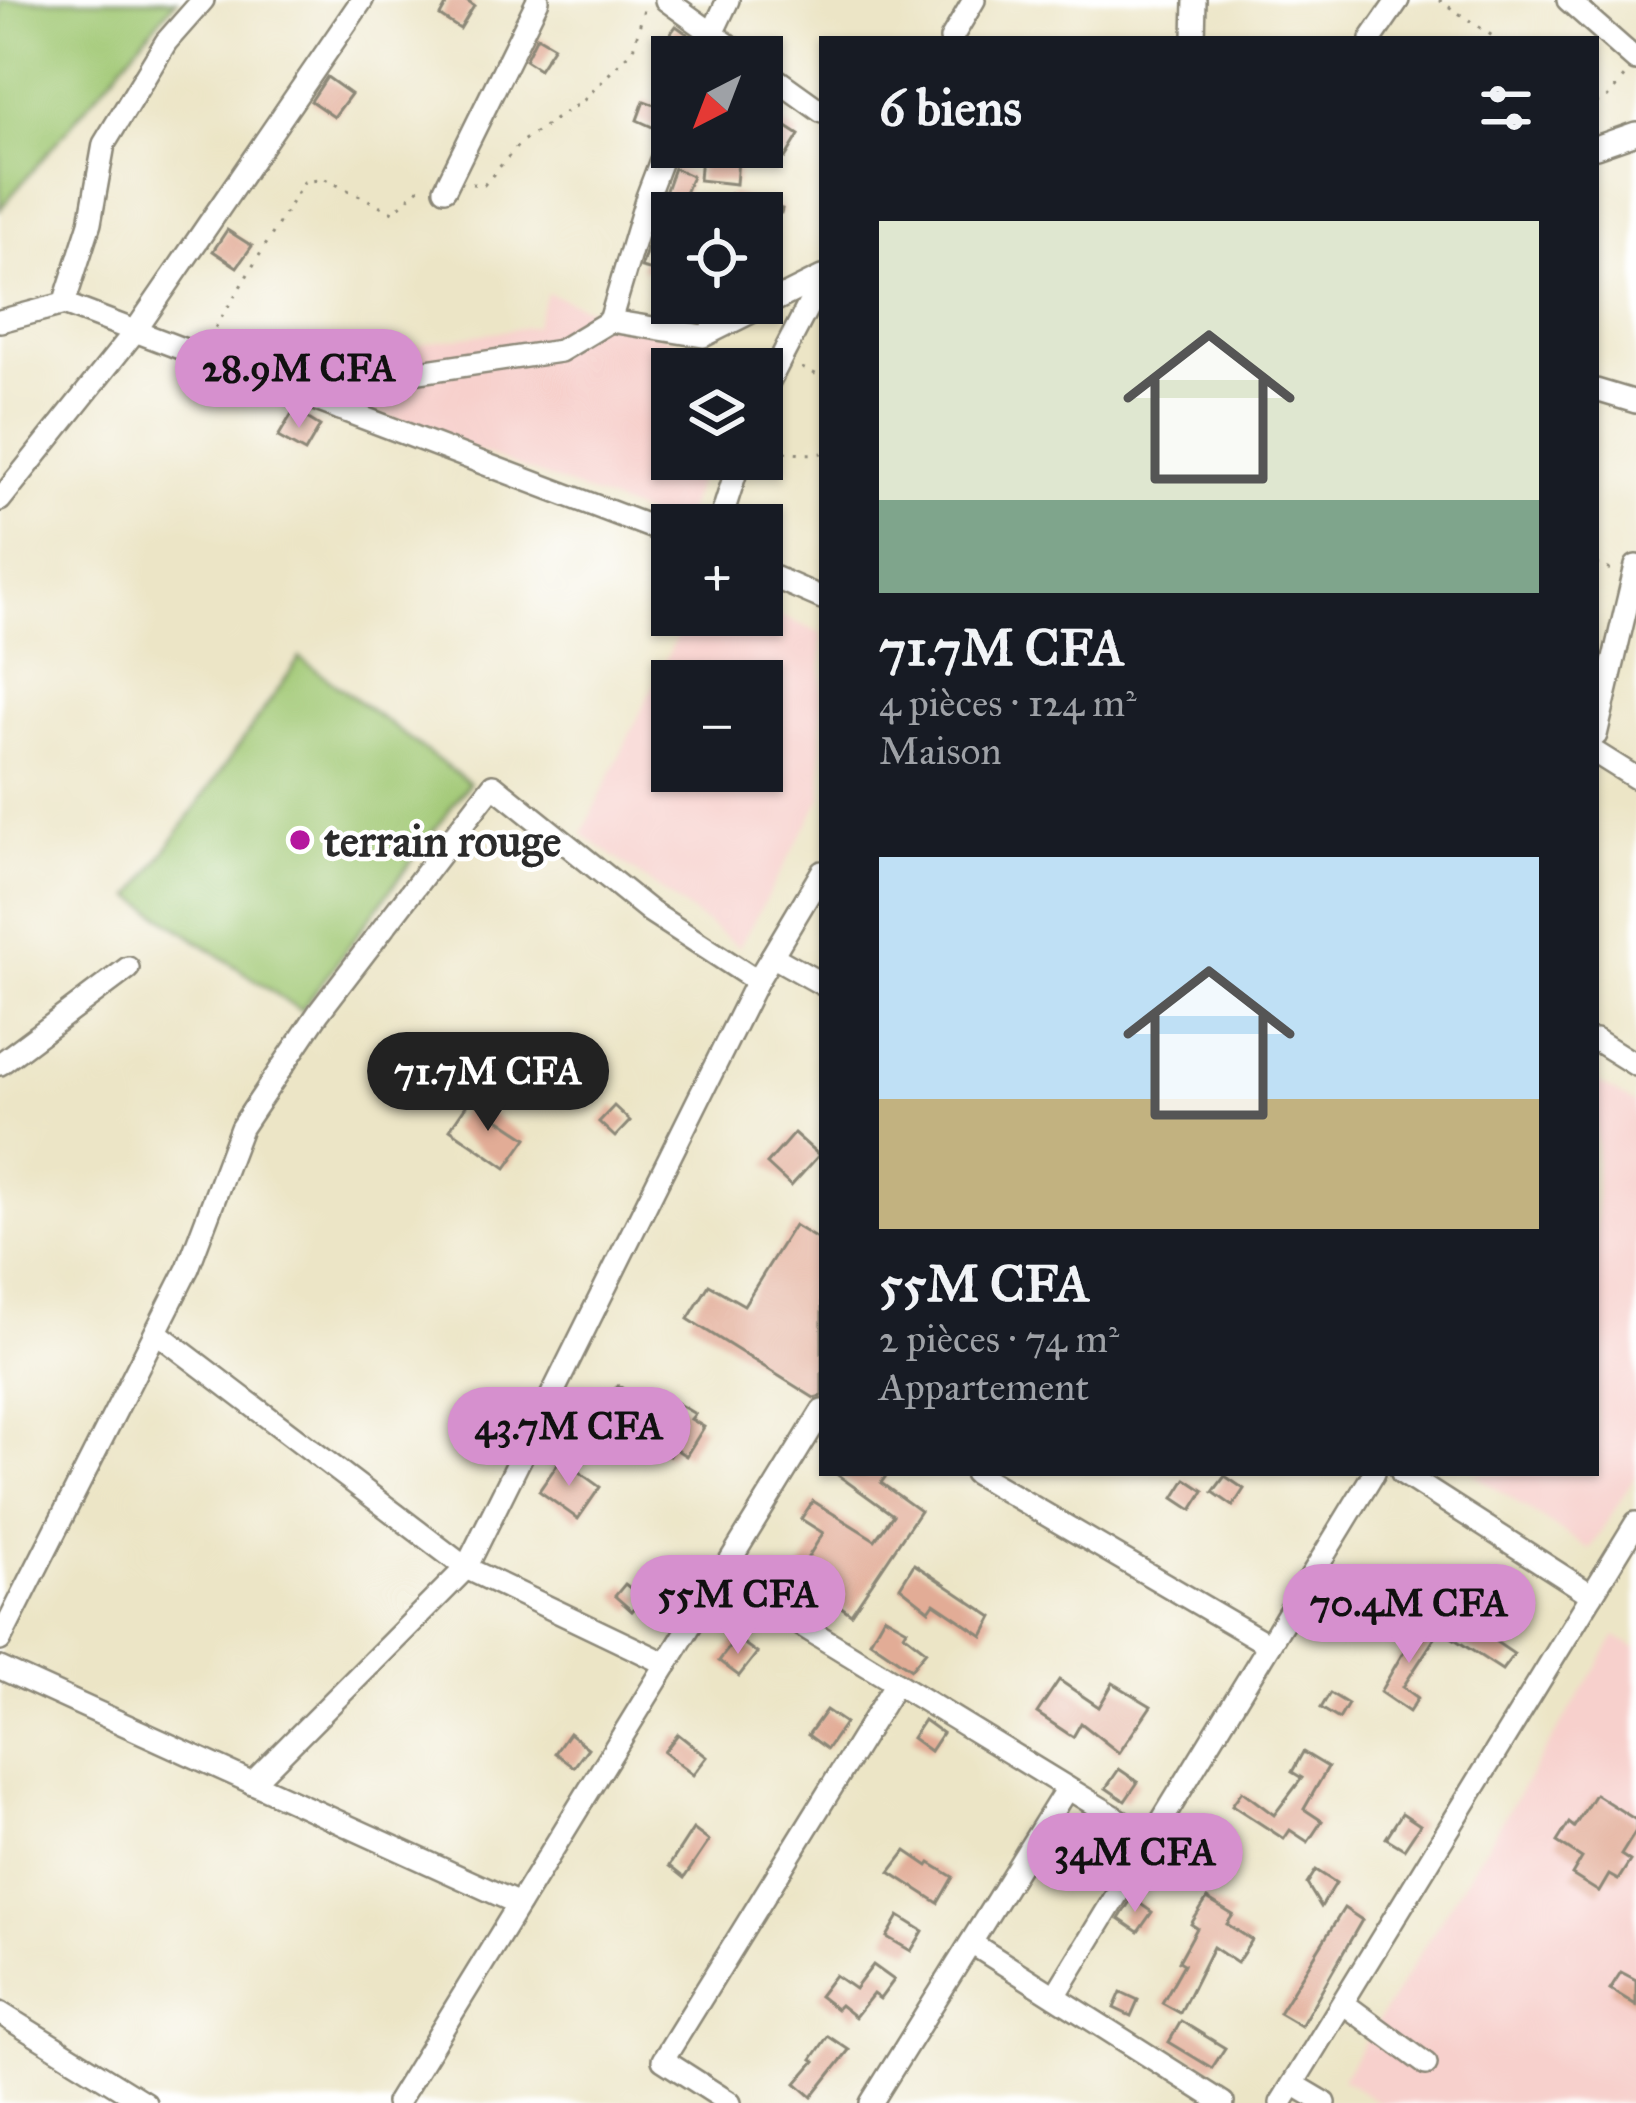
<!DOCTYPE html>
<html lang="fr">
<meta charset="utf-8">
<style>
:root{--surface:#171b24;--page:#20242c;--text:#f1f3f6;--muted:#9ea1a6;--accent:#d690ce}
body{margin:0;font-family:"IM FELL Great Primer",serif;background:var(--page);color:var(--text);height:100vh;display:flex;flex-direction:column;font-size:45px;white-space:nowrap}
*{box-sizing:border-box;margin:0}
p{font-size:39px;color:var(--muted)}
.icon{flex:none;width:66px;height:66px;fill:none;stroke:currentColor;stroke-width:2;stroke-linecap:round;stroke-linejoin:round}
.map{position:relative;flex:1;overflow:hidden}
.drawer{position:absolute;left:819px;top:36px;width:780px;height:1440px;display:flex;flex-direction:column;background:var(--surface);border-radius:0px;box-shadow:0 3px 9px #0004}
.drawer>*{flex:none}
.needle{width:78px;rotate:222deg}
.fabs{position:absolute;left:651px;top:36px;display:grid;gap:24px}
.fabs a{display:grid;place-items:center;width:132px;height:132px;border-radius:0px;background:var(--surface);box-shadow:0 3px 9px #0004;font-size:60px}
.price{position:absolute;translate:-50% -102px;padding:0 27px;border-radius:42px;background:var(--accent);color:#111;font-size:39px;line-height:78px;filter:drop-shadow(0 3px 6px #0008)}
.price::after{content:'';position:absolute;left:50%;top:72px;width:36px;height:27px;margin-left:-18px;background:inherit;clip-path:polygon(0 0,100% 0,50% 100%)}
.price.active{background:#222;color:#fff}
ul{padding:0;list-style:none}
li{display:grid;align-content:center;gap:24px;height:636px;padding:0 60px}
li span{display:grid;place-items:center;height:372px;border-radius:0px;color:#555}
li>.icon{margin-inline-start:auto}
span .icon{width:216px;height:216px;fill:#fffc;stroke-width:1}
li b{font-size:51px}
h2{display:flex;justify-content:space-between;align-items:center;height:144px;padding:0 60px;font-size:51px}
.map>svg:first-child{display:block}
.built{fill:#f7d0cc;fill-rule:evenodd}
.green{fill:#a0c873;stroke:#667a4f;stroke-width:3}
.building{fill:#e2ac96}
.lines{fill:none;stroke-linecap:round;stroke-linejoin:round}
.minor-casing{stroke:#8c8878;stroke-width:26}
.path{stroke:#8c8878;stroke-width:3;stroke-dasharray:3 9;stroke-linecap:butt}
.minor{stroke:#fff;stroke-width:21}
.poi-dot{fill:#b5179e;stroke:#fff;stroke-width:4.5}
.labels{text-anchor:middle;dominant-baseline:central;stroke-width:9;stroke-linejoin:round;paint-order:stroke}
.poi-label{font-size:45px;font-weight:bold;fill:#2b2b2b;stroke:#fff;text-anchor:start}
</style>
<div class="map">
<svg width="1636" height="2103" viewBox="0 0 1636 2103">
<rect width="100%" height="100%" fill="#fff"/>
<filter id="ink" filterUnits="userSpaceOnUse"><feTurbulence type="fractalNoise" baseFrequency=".00833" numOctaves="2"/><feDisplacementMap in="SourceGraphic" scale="24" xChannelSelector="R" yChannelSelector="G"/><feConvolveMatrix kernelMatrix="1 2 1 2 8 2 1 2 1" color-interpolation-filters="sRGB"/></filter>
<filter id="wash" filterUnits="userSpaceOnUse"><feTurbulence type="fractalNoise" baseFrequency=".004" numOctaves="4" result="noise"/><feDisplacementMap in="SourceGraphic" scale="48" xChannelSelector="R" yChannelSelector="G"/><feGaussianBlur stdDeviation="2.7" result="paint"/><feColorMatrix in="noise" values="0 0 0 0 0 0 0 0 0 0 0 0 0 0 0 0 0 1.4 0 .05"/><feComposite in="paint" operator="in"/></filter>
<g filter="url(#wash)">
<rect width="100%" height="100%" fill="#ece5c6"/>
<g class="built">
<polygon points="547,293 740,364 738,369 672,369 672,459 706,459 682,525 672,525 356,405 348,355 534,326"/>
<path d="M762 609 822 633V798L739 947 582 834 687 615H762ZM672 681H762V771H672Z"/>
<polygon points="1596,1081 1636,1104 1636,1475 1590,1550 1472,1473 1596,1473"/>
<polygon points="1616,1636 1636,1648 1636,2103 1380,2103 1342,2079"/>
</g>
<g class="green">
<polygon points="1,0 176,0 0,209 0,2"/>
<polygon points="300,658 469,783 301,1011 133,897"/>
</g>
<g id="blocks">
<g class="building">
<polygon points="449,0 465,0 474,6 460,29 440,16"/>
<polygon points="676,26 693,38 683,57 662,45"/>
<polygon points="537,36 554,46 539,69 525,60"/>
<polygon points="327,77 351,94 334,117 311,101"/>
<polygon points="644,101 666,109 657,129 637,120"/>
<polygon points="782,124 799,135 785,158 768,148"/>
<polygon points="701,155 738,159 736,184 699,180"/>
<polygon points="674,168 692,176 678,211 661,204"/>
<polygon points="730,194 782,209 781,213 725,213"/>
<polygon points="227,230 252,246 237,267 213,251"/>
<polygon points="651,237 664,240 657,272 641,268"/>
<polygon points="294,410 320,426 305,452 278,437"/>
<polygon points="470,1100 527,1138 506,1168 450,1129"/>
<polygon points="614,1106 630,1121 615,1137 599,1122"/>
<polygon points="794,1133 819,1155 791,1186 767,1164"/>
<polygon points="794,1225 822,1242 822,1396 814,1398 688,1319 709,1285 744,1305"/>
<polygon points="618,1385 657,1415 668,1398 695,1414 691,1419 704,1427 686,1456 674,1448 669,1456 643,1440 646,1436 604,1403"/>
<polygon points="561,1459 600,1487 578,1519 539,1491"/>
<polygon points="835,1473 888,1473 881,1483 920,1511 851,1614 818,1590 814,1596 792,1583 823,1533 801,1519 813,1501 875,1540 893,1515"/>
<polygon points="1225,1476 1244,1489 1233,1506 1213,1492"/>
<polygon points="1186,1479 1204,1491 1192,1510 1174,1498"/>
<polygon points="914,1564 993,1617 983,1636 934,1603 929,1610 900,1587"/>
<polygon points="625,1584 643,1598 632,1611 615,1596"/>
<polygon points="1453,1613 1514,1654 1502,1670 1442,1631"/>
<polygon points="884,1616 907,1629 904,1634 926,1651 911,1669 870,1641"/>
<polygon points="1422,1620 1440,1630 1403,1687 1418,1698 1409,1712 1380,1692"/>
<polygon points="736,1638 757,1653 739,1676 719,1661"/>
<polygon points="1059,1680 1099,1707 1113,1683 1151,1706 1119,1753 1081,1723 1073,1737 1037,1713"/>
<polygon points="1330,1693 1348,1704 1339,1719 1321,1708"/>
<polygon points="826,1710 845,1723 827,1749 808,1735"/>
<polygon points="924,1720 942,1733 930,1751 912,1738"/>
<polygon points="569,1733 588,1748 574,1767 555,1753"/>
<polygon points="678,1734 707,1757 693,1775 664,1752"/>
<polygon points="1303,1752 1328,1767 1304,1809 1322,1821 1308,1842 1290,1830 1284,1839 1232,1805 1242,1791 1274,1815 1302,1778 1292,1772"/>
<polygon points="1119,1769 1138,1782 1125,1801 1106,1788"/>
<polygon points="1595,1794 1636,1820 1636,1831 1621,1855 1630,1861 1618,1880 1609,1875 1599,1892 1572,1875 1582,1858 1557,1842 1569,1823 1574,1827"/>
<polygon points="1402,1813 1420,1825 1404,1849 1386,1838"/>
<polygon points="693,1829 709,1841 684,1878 669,1866"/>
<polygon points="906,1851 928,1866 930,1863 953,1877 938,1903 890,1872"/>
<polygon points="1316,1870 1336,1883 1321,1907 1307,1884"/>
<polygon points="1132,1898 1152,1912 1138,1932 1119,1919"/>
<polygon points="1207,1899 1233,1915 1227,1924 1252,1940 1237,1963 1213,1947 1180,2013 1162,2003 1184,1964 1179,1961 1197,1928 1191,1924"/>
<polygon points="1344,1908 1362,1920 1301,2026 1279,2013"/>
<polygon points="899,1916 923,1931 911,1951 887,1937"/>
<polygon points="873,1965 894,1980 880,1999 873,1994 855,2017 840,2005 836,2009 819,1996 835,1975 855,1989"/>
<polygon points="1621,1972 1636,1980 1636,2005 1610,1989"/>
<polygon points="1121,1992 1138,2000 1131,2016 1114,2008"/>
<polygon points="1181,2021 1225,2048 1212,2068 1169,2042"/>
<polygon points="828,2036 849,2050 812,2097 796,2083 815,2061 812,2059"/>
</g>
</g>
</g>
<g filter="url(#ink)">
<use href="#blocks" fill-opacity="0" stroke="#8c8878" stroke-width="3"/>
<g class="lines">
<defs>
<g id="minor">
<polyline points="666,0 745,57"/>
<polyline points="1568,0 1636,60"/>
<polyline points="951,39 974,0"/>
<polyline points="1194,39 1195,0"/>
<polyline points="1371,39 1398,0"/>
<polyline points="701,57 728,0"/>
<polyline points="762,69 822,112"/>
<polyline points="1596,147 1636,133"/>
<polyline points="445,189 538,0"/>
<polyline points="64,304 672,535"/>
<polyline points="0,321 64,304 90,223 104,144 166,42 203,0"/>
<polyline points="610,321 647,197 672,131"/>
<polyline points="1596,390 1636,402"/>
<polyline points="762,395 822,279"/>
<polyline points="340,409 366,380 560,351 610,321 703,336 822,277"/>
<polyline points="0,500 136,330 362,0"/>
<polyline points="719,525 740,459"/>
<polyline points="762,572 822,598"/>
<polyline points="1596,735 1636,566"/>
<polyline points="1596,753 1636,778"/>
<polyline points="772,956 822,984"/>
<polyline points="1596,1040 1636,1065"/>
<polyline points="0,1064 128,968"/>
<polyline points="156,1332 466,1568 667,1664"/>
<polyline points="975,1473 1269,1645"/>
<polyline points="1402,1473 1592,1595"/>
<polyline points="721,1576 1151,1839"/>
<polyline points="0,1640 188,1268 241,1128 319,1012 493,785 651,912 757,981"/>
<polyline points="0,1668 519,1904"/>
<polyline points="252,1783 466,1568 757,981 822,872"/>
<polyline points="971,1943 1223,2103"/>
<polyline points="1055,1996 1374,1473"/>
<polyline points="1343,2003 1426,2064"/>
<polyline points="0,2013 145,2103"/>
<polyline points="1293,2084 1325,2103"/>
<polyline points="397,2103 822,1411"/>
<polyline points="730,2103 663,2060 896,1683"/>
<polyline points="871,2103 1067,1788"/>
<polyline points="1281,2103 1636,1523"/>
</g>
</defs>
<use href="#minor" class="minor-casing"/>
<g class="path">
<polyline points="1439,0 1497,39"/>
<polyline points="1596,103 1606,99 1625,76"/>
<polyline points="472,184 484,185 521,142 584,100 633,49 645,6"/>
<polyline points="209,338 304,182 325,179 393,212 424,184"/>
<polyline points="802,368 822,377"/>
<path d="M762 442C782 454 799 455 822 453"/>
<polyline points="1596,564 1611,570"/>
</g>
<use href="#minor" class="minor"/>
</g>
</g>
<circle class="poi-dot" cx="300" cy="840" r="12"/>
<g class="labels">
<g class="poi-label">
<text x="324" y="840">terrain rouge</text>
</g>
</g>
</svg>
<div class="fabs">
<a><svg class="needle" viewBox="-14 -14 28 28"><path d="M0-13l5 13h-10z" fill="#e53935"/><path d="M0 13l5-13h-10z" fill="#9ea1a6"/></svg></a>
<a><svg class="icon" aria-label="locate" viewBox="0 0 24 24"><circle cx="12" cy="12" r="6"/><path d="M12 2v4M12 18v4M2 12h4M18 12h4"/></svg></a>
<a><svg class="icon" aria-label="layers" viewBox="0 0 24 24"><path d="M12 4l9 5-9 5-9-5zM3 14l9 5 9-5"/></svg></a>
<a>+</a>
<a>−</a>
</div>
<b class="price" style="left:299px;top:431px">28.9M CFA</b>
<b class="price active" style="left:488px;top:1134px">71.7M CFA</b>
<b class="price" style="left:569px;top:1489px">43.7M CFA</b>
<b class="price" style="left:738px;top:1657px">55M CFA</b>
<b class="price" style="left:1409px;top:1666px">70.4M CFA</b>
<b class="price" style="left:1135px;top:1915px">34M CFA</b>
<section class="drawer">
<h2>6 biens<svg class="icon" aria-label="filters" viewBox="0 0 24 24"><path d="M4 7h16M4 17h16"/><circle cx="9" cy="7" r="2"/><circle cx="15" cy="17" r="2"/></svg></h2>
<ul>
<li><span style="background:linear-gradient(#dfe7d0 75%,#7fa58c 0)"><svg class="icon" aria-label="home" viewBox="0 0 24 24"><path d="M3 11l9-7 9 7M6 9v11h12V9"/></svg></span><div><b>71.7M CFA</b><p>4 pièces · 124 m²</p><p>Maison</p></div></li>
<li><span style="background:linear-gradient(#bfe0f5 65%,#c2b280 0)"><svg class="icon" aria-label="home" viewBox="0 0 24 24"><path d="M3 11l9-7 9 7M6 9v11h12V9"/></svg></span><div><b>55M CFA</b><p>2 pièces · 74 m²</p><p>Appartement</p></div></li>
</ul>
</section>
</div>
